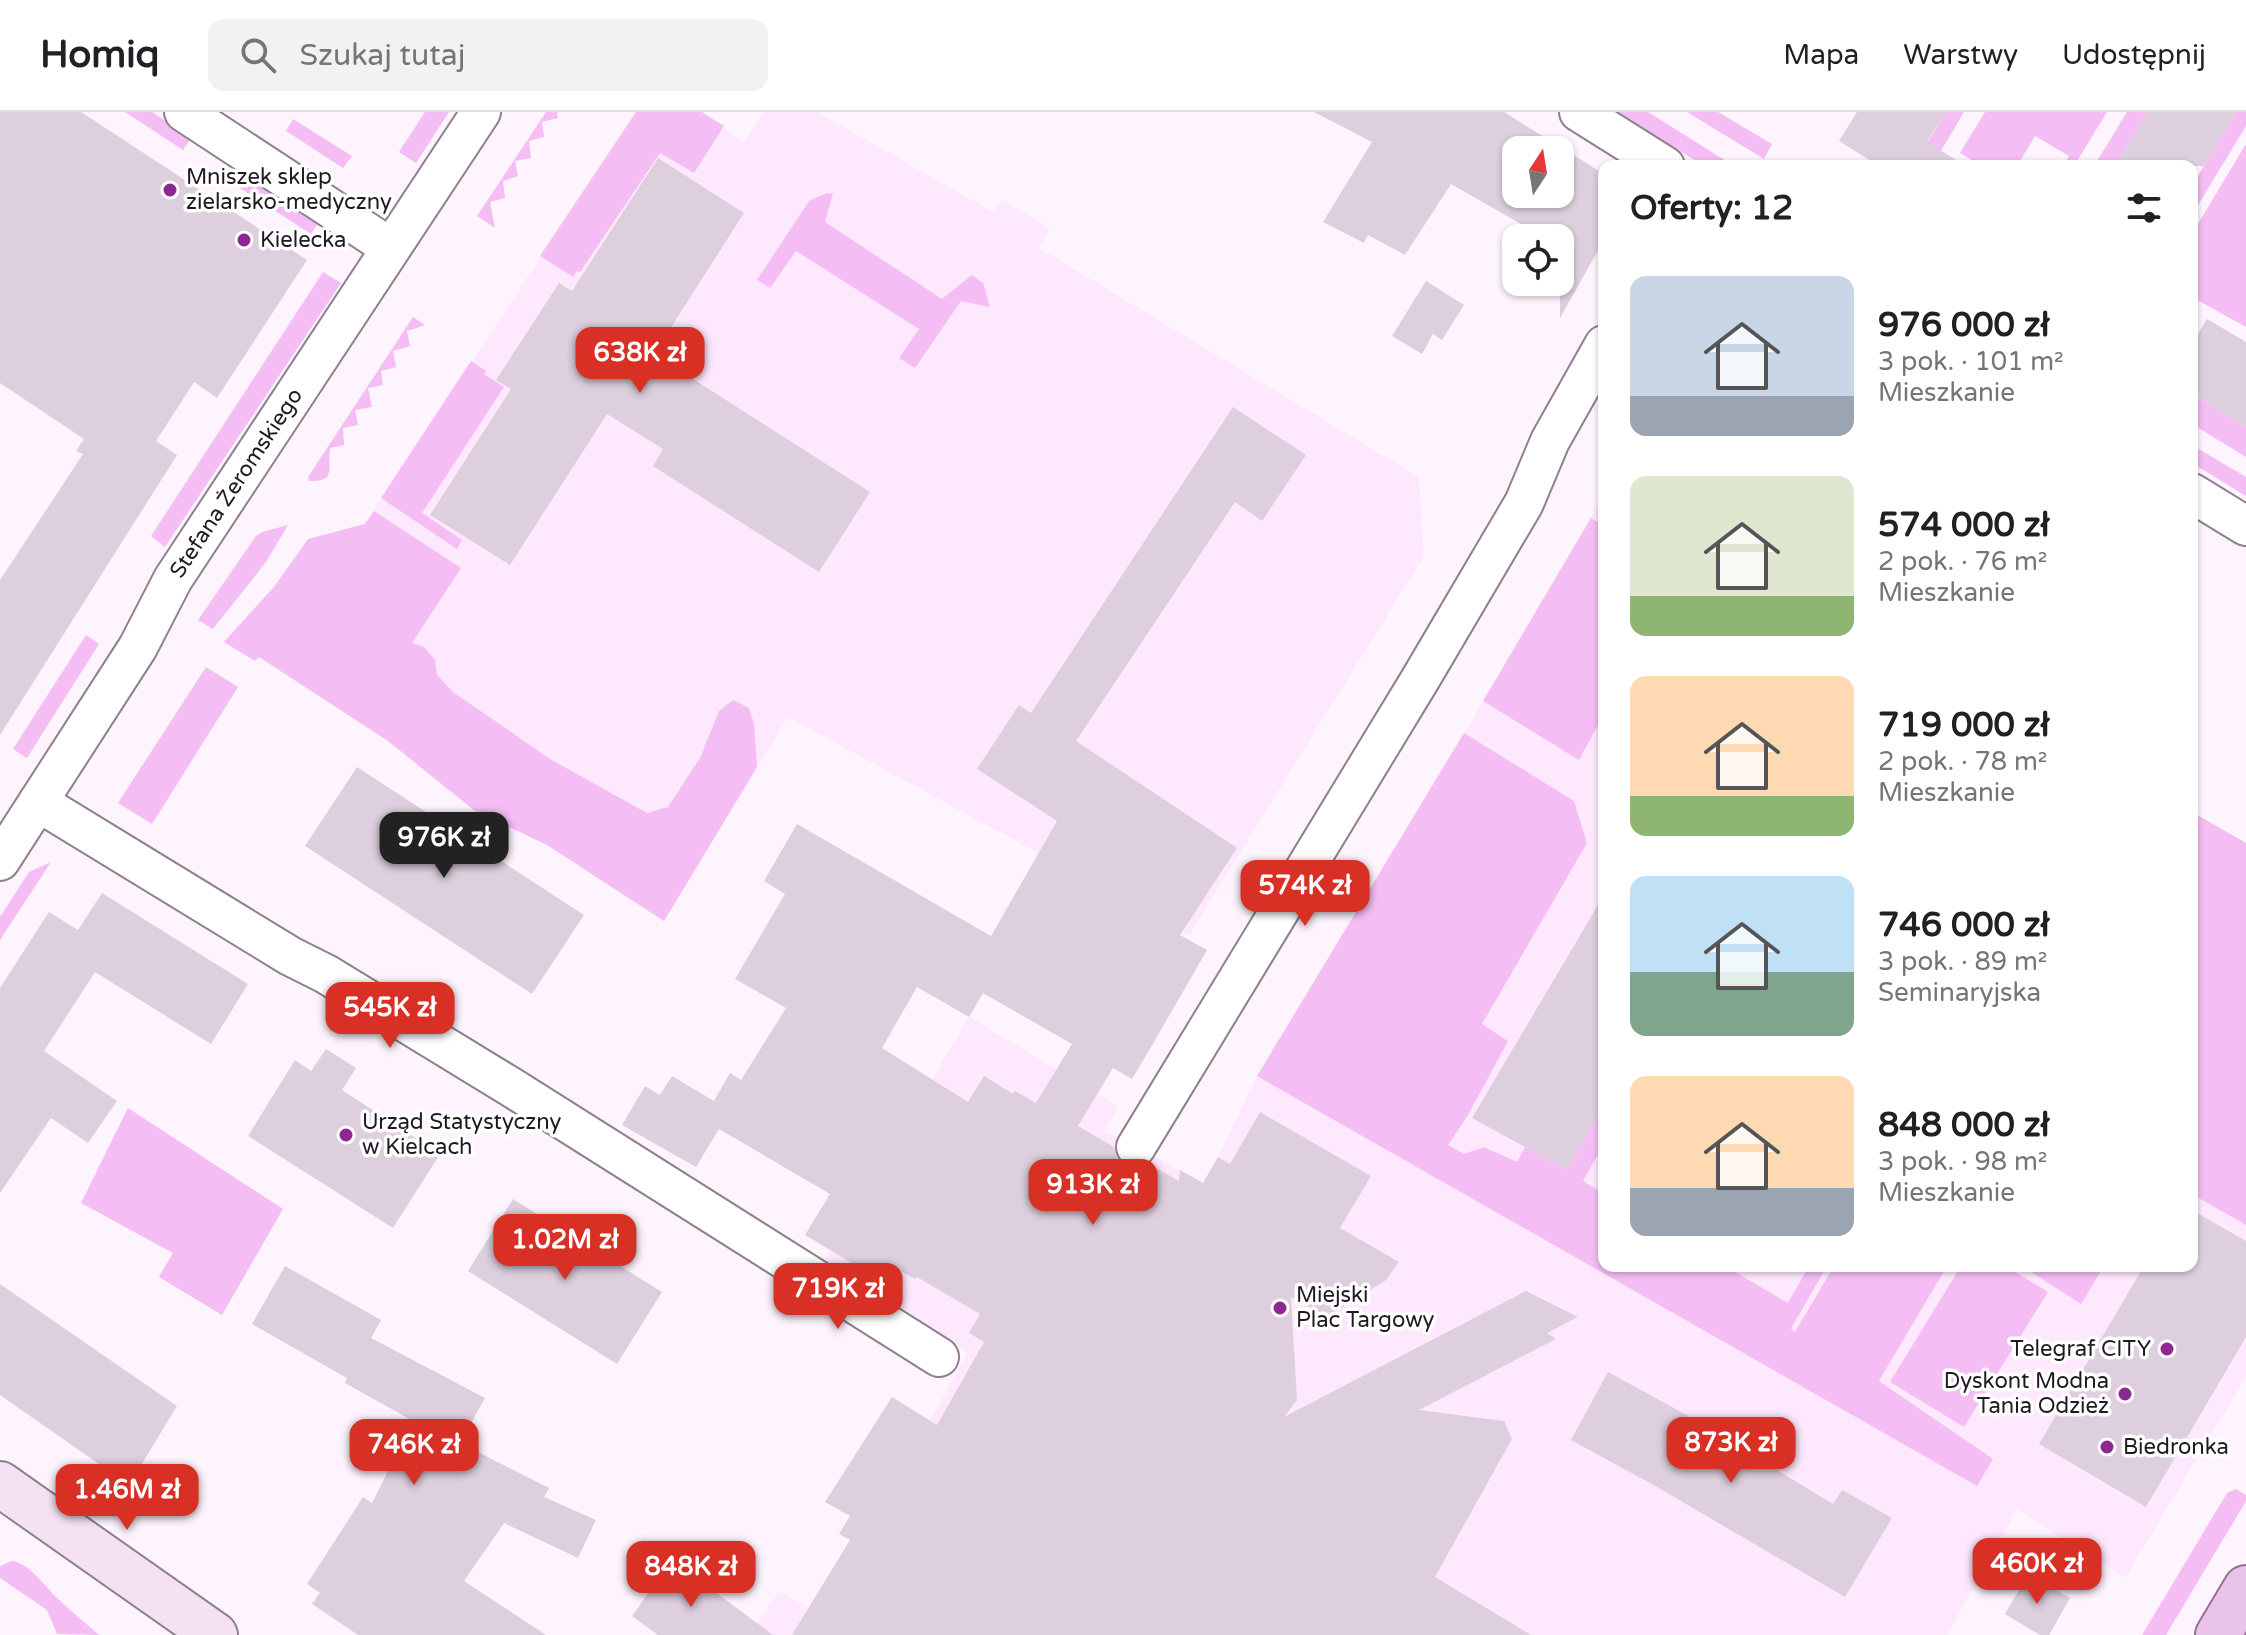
<!DOCTYPE html>
<html lang="pl">
<meta charset="utf-8">
<style>
:root{--surface:#fff;--page:#f2f2f2;--text:#202124;--muted:#757577;--line:#e0e0e0;--accent:#d93025}
body{margin:0;font-family:"Varela Round",sans-serif;background:var(--page);color:var(--text);height:100vh;display:flex;flex-direction:column;font-size:30px;white-space:nowrap}
*{box-sizing:border-box;margin:0}
p{font-size:26px;color:var(--muted)}
.icon{flex:none;width:44px;height:44px;fill:none;stroke:currentColor;stroke-width:2;stroke-linecap:round;stroke-linejoin:round}
.map{position:relative;flex:1;overflow:hidden}
.drawer{position:absolute;left:1598px;top:48px;width:600px;height:1112px;display:flex;flex-direction:column;background:var(--surface);border-radius:16px;box-shadow:0 2px 6px #0004}
.drawer>*{flex:none}
.needle{width:52px;rotate:12deg}
.fabs{position:absolute;left:1502px;top:24px;display:grid;gap:16px}
.fabs a{display:grid;place-items:center;width:72px;height:72px;border-radius:16px;background:var(--surface);box-shadow:0 2px 6px #0004;font-size:40px}
.price{position:absolute;translate:-50% -68px;padding:0 18px;border-radius:16px;background:var(--accent);color:#fff;font-size:26px;line-height:52px;filter:drop-shadow(0 2px 4px #0008)}
.price::after{content:'';position:absolute;left:50%;top:48px;width:24px;height:18px;margin-left:-12px;background:inherit;clip-path:polygon(0 0,100% 0,50% 100%)}
.price.active{background:#222;color:#fff}
ul{padding:0;list-style:none}
li{display:flex;align-items:center;gap:24px;height:200px;padding:0 32px}
li span{display:grid;place-items:center;flex:none;width:224px;height:160px;border-radius:16px;color:#555}
li>.icon{margin-inline-start:auto}
span .icon{width:96px;height:96px;fill:#fffc;stroke-width:1}
li b{font-size:34px}
h2{display:flex;justify-content:space-between;align-items:center;height:96px;padding:0 32px;font-size:34px}
header{display:flex;align-items:center;gap:48px;box-sizing:border-box;height:112px;padding:0 40px;background:var(--surface);border-bottom:2px solid var(--line)}
header strong{font-size:38px}
nav{display:flex;gap:44px;margin-inline-start:auto;font-size:28px}
.search{width:560px;height:72px;background:var(--page);display:flex;align-items:center;gap:20px;box-sizing:border-box;padding:0 28px;border-radius:16px;color:var(--muted);font-size:30px}
.map>svg:first-child{display:block}
.built{fill:#fee8fd}
.green{fill:#f4bdf3}
.building{fill:#ddcfdd;fill-rule:evenodd}
.lines{fill:none;stroke-linecap:round;stroke-linejoin:round}
.street-casing{stroke:#8e808d;stroke-width:42}
.secondary-casing{stroke:#8e808d;stroke-width:48}
.primary-casing{stroke:#986e97;stroke-width:48}
.street{stroke:#fff;stroke-width:38}
.secondary{stroke:#f4e1f3;stroke-width:44}
.primary{stroke:#e8c4e8;stroke-width:44}
.poi-dot{fill:#8c288f;stroke:#fff;stroke-width:3}
.labels{text-anchor:middle;dominant-baseline:central;stroke-width:7;stroke-linejoin:round;paint-order:stroke}
.poi-label{font-size:22px;fill:#1f1a1f;stroke:#fff;text-anchor:start}
.street-label{font-size:22px;fill:#1f1a1f;stroke:#fff}
</style>
<header>
<strong>Homiq</strong>
<div class="search"><svg class="icon" aria-label="search" viewBox="0 0 24 24"><circle cx="10" cy="10" r="6"/><path d="M15 15l6 6"/></svg>Szukaj tutaj</div>
<nav><a>Mapa</a><a>Warstwy</a><a>Udostępnij</a></nav>
</header>
<div class="map">
<svg width="2246" height="1523" viewBox="0 0 2246 1523">
<rect width="100%" height="100%" fill="#fef4fd"/>
<g class="built">
<polygon points="636,0 702,0 744,30 764,0 817,0 993,100 1002,88 1050,116 1039,136 1419,365 1424,444 1189,823 788,605 664,809 259,545 255,549 224,530 274,475 308,427 365,412"/>
<polygon points="1600,390 1604,392 1604,1154 2192,1154 2192,700 2246,731 2246,1265 2125,1466 2017,1397 1947,1523 749,1523 779,1480 825,1504 967,1241 822,1153 969,905 1118,994 1105,1019 1203,1070 1218,1045 1257,964 1477,600"/>
</g>
<g class="green">
<polygon points="125,0 152,0 191,26 183,38"/>
<polygon points="425,0 449,0 416,51 399,40"/>
<polygon points="546,0 557,0 558,6 542,10 544,25 529,29 531,46 515,49 518,64 503,69 505,86 490,90 495,116 477,104"/>
<polygon points="636,0 702,0 724,14 694,61 660,41 580,160 577,159 573,165 540,144"/>
<polygon points="1618,0 1648,0 1734,54 1704,54"/>
<polygon points="1687,0 1718,0 1772,32 1764,47"/>
<polygon points="1946,0 1964,0 1932,54 1913,54"/>
<polygon points="1985,0 2107,0 2074,54 2063,54 2069,44 2035,24 2017,54 1982,54 1960,41"/>
<polygon points="2127,0 2148,0 2115,54 2094,54"/>
<polygon points="2236,0 2246,0 2246,14 2192,103 2192,74"/>
<polygon points="293,7 352,44 343,56 286,19"/>
<polygon points="2246,32 2246,215 2192,185 2192,122"/>
<polygon points="246,63 319,109 311,122 238,75"/>
<polygon points="833,81 825,110 942,187 972,163 983,171 990,195 961,189 915,256 899,246 919,217 796,139 770,176 757,168 809,89 824,82"/>
<polygon points="323,160 341,171 165,435 151,424"/>
<path d="M413 205 425 213 407 219 410 234 393 239 396 255 381 259 383 273 368 276 372 295 355 298 358 313 343 316 344 333 330 336C327 355 338 370 309 369L308 365Z"/>
<polygon points="471,249 486,259 484,262 504,275 422,401 462,428 457,437 381,386"/>
<polygon points="2192,282 2246,315 2246,345 2192,312"/>
<polygon points="2192,333 2246,365 2246,384 2192,351"/>
<polygon points="374,399 461,456 412,531 424,535 435,548 437,563 453,580 550,647 647,701 668,695 700,646 719,599 733,588 749,596 754,612 757,655 664,809 547,733 475,699 388,629 259,545 255,549 224,530 274,475 308,427 365,412"/>
<polygon points="1591,406 1604,414 1604,602 1579,648 1483,589"/>
<polygon points="288,413 266,450 213,517 198,508 256,424 262,420"/>
<polygon points="86,523 99,532 27,646 13,637"/>
<polygon points="206,555 238,575 152,712 118,691"/>
<polygon points="1464,621 1574,689 1587,731 1482,912 1508,929 1468,1003 1448,1033 1464,1042 1484,1035 1517,1050 1525,1035 1567,1058 1604,994 1604,1032 1583,1069 1604,1082 1604,1154 1725,1154 1788,1191 1809,1154 1827,1154 1791,1217 1795,1220 1834,1154 1947,1154 1879,1269 1993,1347 1977,1374 1257,964"/>
<polygon points="2192,700 2246,731 2246,1113 2192,1082"/>
<polygon points="51,750 0,828 0,805 29,760"/>
<polygon points="128,996 283,1097 222,1203 159,1165 173,1141 81,1091"/>
<polygon points="1961,1154 2005,1154 2048,1180 1964,1315 1890,1270"/>
<polygon points="2022,1154 2104,1154 2081,1192"/>
<polygon points="2236,1377 2246,1383 2246,1389 2166,1523 2142,1523 2227,1381"/>
<path d="M12 1449C30 1452 43 1472 56 1485 70 1498 85 1511 99 1523L57 1522 47 1498 0 1466V1454Z"/>
</g>
<g class="building">
<polygon points="0,0 81,0 307,148 217,286 194,270 156,329 177,343 0,623 0,468 83,342 76,339 84,327 0,271"/>
<path d="M1314 0H1504L1604 62V128L1560 206V126H1538L1520 116 1521 112 1451 72 1405 143 1368 123 1364 131 1323 110 1372 30ZM1516 38H1560V82H1516Z"/>
<polygon points="1857,0 1946,0 1927,30 1966,54 1879,54 1839,29"/>
<polygon points="2148,0 2236,0 2204,54 2115,54"/>
<polygon points="658,46 744,101 654,242 870,380 819,460 653,354 663,337 607,302 510,453 430,403 511,277 496,268 559,171 572,179"/>
<polygon points="1426,169 1464,193 1442,228 1433,222 1422,242 1392,224"/>
<polygon points="2207,207 2246,230 2246,315 2192,282 2192,232"/>
<path d="M1233 295 1306 343 1262 409 1235 390 1076 629 1237 736 1180 823 1207 838 1154 930 1132 967 1113 956 1078 1014 1114 1035 1117 1046 1125 1054 1136 1057 1149 1052 1179 1069 1180 1058 1203 1071 1218 1045 1230 1052 1260 1000 1371 1064 1340 1116 1399 1150 1386 1168 1327 1205 1291 1185 1297 1288 1284 1305 1526 1179 1578 1205 1547 1221 1556 1227 1419 1298 1504 1309 1512 1327 1435 1465 1531 1523H792L850 1428 839 1422 850 1404 825 1390 892 1285 937 1313 984 1230 969 1221 980 1202 917 1165 915 1167 895 1156 885 1171 805 1123 830 1082 719 1017 696 1055 622 1013 645 974 660 983 672 964 714 989 730 961 741 968 786 896 735 867 785 782 764 769 797 712 991 824 1057 709 977 657 1019 593 1031 601ZM917 875 969 905 983 881 1072 932 1036 991 1015 979 1013 982 984 964 968 990 882 936Z"/>
<polygon points="357,655 584,803 532,882 305,734"/>
<polygon points="102,781 248,872 211,932 95,860 44,939 117,989 88,1031 51,1006 0,1081 0,876 49,800 78,818"/>
<polygon points="1604,783 1604,994 1567,1058 1472,1006"/>
<polygon points="326,937 356,956 342,978 440,1042 393,1116 248,1024 295,948 311,959"/>
<polygon points="513,1087 662,1180 617,1252 468,1159"/>
<polygon points="2192,1098 2246,1129 2246,1225 2146,1395 2039,1332 2144,1154 2192,1154"/>
<polygon points="285,1154 381,1208 371,1226 485,1286 460,1331 549,1376 544,1385 596,1408 578,1446 504,1411 464,1469 546,1523 358,1523 312,1492 320,1481 307,1472 363,1385 372,1391 413,1309 345,1271 347,1266 252,1212"/>
<polygon points="0,1172 177,1294 129,1373 0,1283"/>
<polygon points="1608,1260 1683,1301 1833,1392 1842,1378 1892,1406 1845,1485 1657,1375 1571,1328"/>
<polygon points="672,1448 773,1523 658,1523 632,1504"/>
<polygon points="2028,1462 2070,1486 2049,1523 2040,1523 2005,1502"/>
</g>
<g class="lines">
<defs>
<g id="street">
<polyline points="184,0 391,136"/>
<polyline points="1579,0 1665,54"/>
<polyline points="2192,381 2246,414"/>
<polyline points="38,690 290,844 326,862 511,975 939,1245"/>
<path id="s1" d="M0 749 138 535 173 467 481 0"/>
<polyline points="1136,1035 1421,566 1524,391 1550,329 1604,233"/>
</g>
<polyline id="secondary" points="0,1372 215,1523"/>
<polyline id="primary" points="2218,1523 2246,1476"/>
</defs>
<use href="#street" class="street-casing"/>
<use href="#secondary" class="secondary-casing"/>
<use href="#primary" class="primary-casing"/>
<use href="#street" class="street"/>
<use href="#secondary" class="secondary"/>
<use href="#primary" class="primary"/>
</g>
<g class="poi-dot">
<circle cx="170" cy="78" r="8"/>
<circle cx="244" cy="128" r="8"/>
<circle cx="346" cy="1023" r="8"/>
<circle cx="1280" cy="1196" r="8"/>
<circle cx="2167" cy="1237" r="8"/>
<circle cx="2125" cy="1282" r="8"/>
<circle cx="2107" cy="1335" r="8"/>
</g>
<g class="labels">
<g class="poi-label">
<text x="186" y="65">Mniszek sklep<tspan x="186" dy="25">zielarsko-medyczny</tspan></text>
<text x="260" y="128">Kielecka</text>
<text x="362" y="1010">Urząd Statystyczny<tspan x="362" dy="25">w Kielcach</tspan></text>
<text x="1296" y="1183">Miejski<tspan x="1296" dy="25">Plac Targowy</tspan></text>
<text x="2151" y="1237" text-anchor="end">Telegraf CITY</text>
<text x="2109" y="1269" text-anchor="end">Dyskont Modna<tspan x="2109" dy="25">Tania Odzież</tspan></text>
<text x="2123" y="1335">Biedronka</text>
</g>
<g class="street-label">
<text stroke="none"><textPath href="#s1" startOffset="446">Stefana Żeromskiego</textPath></text>
</g>
</g>
</svg>
<div class="fabs">
<a><svg class="needle" viewBox="-14 -14 28 28"><path d="M0-13l5 13h-10z" fill="#e53935"/><path d="M0 13l5-13h-10z" fill="#757577"/></svg></a>
<a><svg class="icon" aria-label="locate" viewBox="0 0 24 24"><circle cx="12" cy="12" r="6"/><path d="M12 2v4M12 18v4M2 12h4M18 12h4"/></svg></a>
</div>
<b class="price" style="left:640px;top:283px">638K zł</b>
<b class="price active" style="left:444px;top:768px">976K zł</b>
<b class="price" style="left:1305px;top:816px">574K zł</b>
<b class="price" style="left:390px;top:938px">545K zł</b>
<b class="price" style="left:1093px;top:1115px">913K zł</b>
<b class="price" style="left:565px;top:1170px">1.02M zł</b>
<b class="price" style="left:838px;top:1219px">719K zł</b>
<b class="price" style="left:1731px;top:1373px">873K zł</b>
<b class="price" style="left:414px;top:1375px">746K zł</b>
<b class="price" style="left:127px;top:1420px">1.46M zł</b>
<b class="price" style="left:2037px;top:1494px">460K zł</b>
<b class="price" style="left:691px;top:1497px">848K zł</b>
<section class="drawer">
<h2>Oferty: 12<svg class="icon" aria-label="filters" viewBox="0 0 24 24"><path d="M4 7h16M4 17h16"/><circle cx="9" cy="7" r="2"/><circle cx="15" cy="17" r="2"/></svg></h2>
<ul>
<li><span style="background:linear-gradient(#c9d6e8 75%,#9aa5b1 0)"><svg class="icon" aria-label="home" viewBox="0 0 24 24"><path d="M3 11l9-7 9 7M6 9v11h12V9"/></svg></span><div><b>976 000 zł</b><p>3 pok. · 101 m²</p><p>Mieszkanie</p></div></li>
<li><span style="background:linear-gradient(#dfe7d0 75%,#8fb573 0)"><svg class="icon" aria-label="home" viewBox="0 0 24 24"><path d="M3 11l9-7 9 7M6 9v11h12V9"/></svg></span><div><b>574 000 zł</b><p>2 pok. · 76 m²</p><p>Mieszkanie</p></div></li>
<li><span style="background:linear-gradient(#ffd9b3 75%,#8fb573 0)"><svg class="icon" aria-label="home" viewBox="0 0 24 24"><path d="M3 11l9-7 9 7M6 9v11h12V9"/></svg></span><div><b>719 000 zł</b><p>2 pok. · 78 m²</p><p>Mieszkanie</p></div></li>
<li><span style="background:linear-gradient(#bfe0f5 60%,#7fa58c 0)"><svg class="icon" aria-label="home" viewBox="0 0 24 24"><path d="M3 11l9-7 9 7M6 9v11h12V9"/></svg></span><div><b>746 000 zł</b><p>3 pok. · 89 m²</p><p>Seminaryjska</p></div></li>
<li><span style="background:linear-gradient(#ffd9b3 70%,#9aa5b1 0)"><svg class="icon" aria-label="home" viewBox="0 0 24 24"><path d="M3 11l9-7 9 7M6 9v11h12V9"/></svg></span><div><b>848 000 zł</b><p>3 pok. · 98 m²</p><p>Mieszkanie</p></div></li>
</ul>
</section>
</div>
